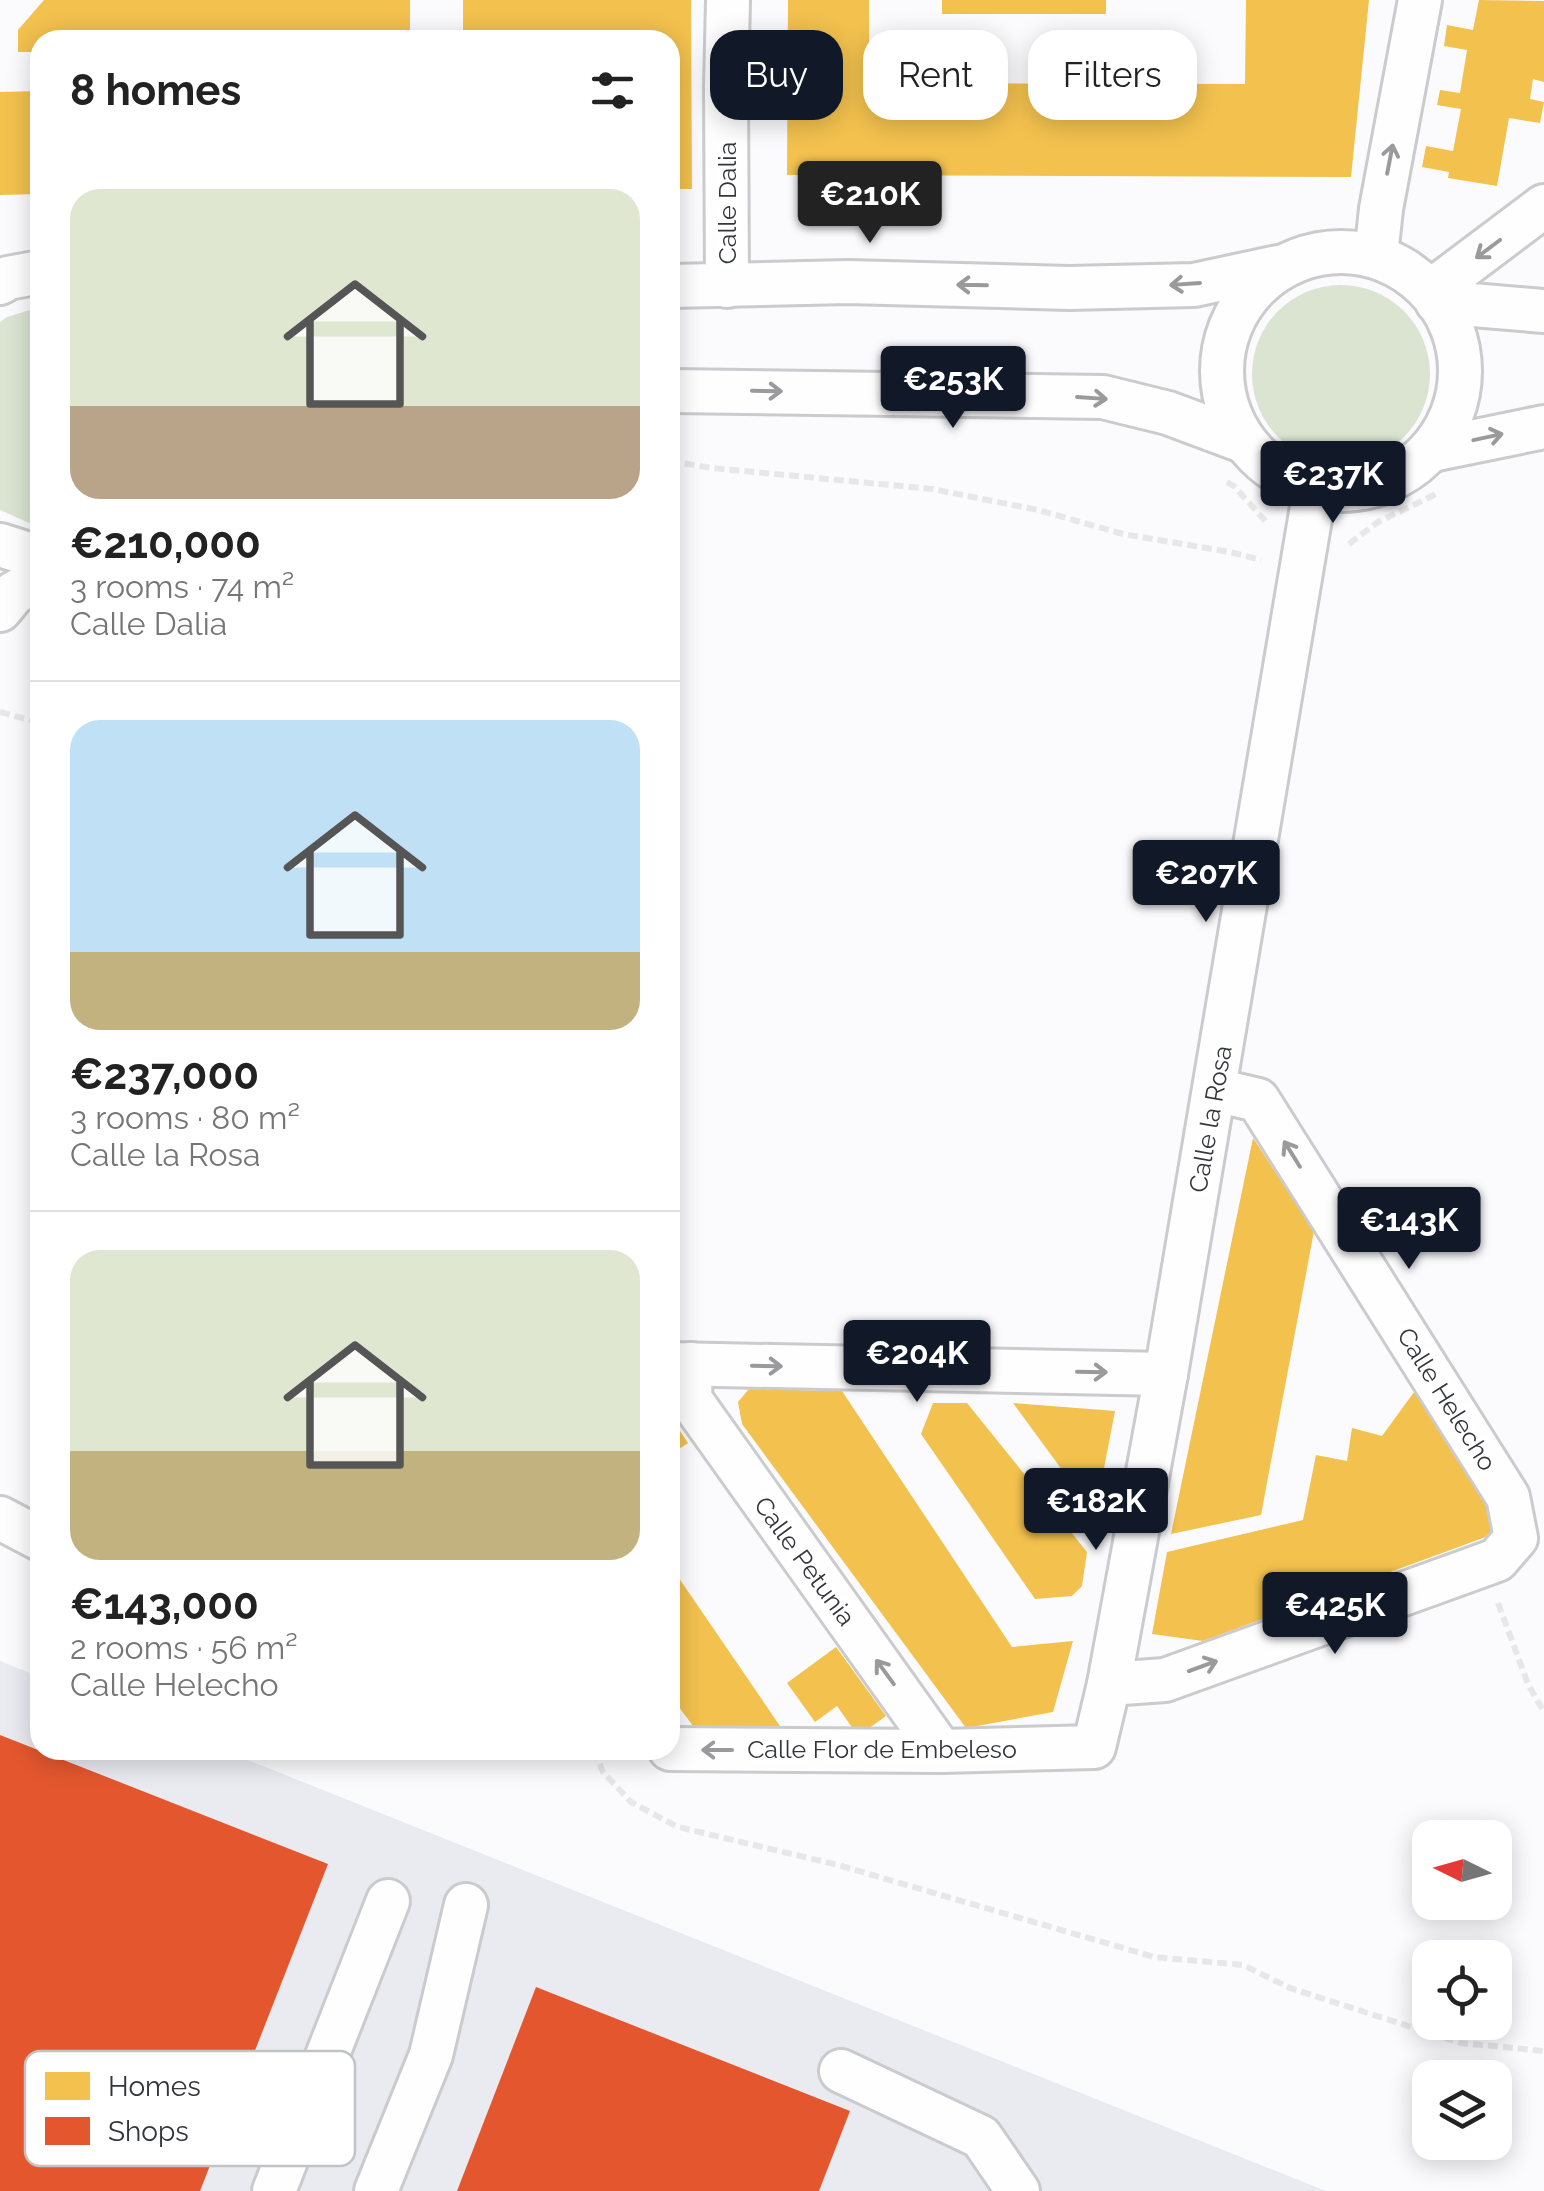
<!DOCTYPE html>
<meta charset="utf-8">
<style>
:root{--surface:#fff;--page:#f6f6f6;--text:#222;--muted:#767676;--line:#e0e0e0;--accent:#111827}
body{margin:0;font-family:Raleway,sans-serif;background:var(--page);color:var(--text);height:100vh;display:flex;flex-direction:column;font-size:38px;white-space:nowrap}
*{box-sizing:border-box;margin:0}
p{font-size:32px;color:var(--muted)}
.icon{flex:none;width:55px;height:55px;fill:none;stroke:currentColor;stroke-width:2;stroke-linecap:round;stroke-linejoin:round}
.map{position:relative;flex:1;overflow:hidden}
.sheet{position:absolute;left:30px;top:30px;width:650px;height:1730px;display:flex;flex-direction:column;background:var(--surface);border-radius:30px;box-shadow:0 5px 25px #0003}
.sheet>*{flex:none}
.guide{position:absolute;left:710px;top:30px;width:682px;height:90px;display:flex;gap:20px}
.needle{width:65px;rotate:275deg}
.buttons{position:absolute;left:1412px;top:1820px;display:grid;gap:20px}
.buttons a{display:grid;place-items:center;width:100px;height:100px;border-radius:20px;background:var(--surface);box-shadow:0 5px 25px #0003;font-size:50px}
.price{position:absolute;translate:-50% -85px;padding:0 22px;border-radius:10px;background:var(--accent);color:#fff;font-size:32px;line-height:65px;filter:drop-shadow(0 2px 5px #0008)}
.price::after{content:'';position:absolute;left:50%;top:60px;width:30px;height:22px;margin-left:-15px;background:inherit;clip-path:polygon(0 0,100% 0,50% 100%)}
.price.active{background:#222;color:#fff}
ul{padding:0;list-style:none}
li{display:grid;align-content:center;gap:20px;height:530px;padding:0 40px}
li+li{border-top:2px solid var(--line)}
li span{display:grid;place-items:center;height:310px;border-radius:30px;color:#555}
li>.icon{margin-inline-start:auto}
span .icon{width:180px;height:180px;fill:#fffc;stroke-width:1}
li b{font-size:42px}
h2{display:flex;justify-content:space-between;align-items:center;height:120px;padding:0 40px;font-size:42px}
.pill{padding:0 35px;border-radius:30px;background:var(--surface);box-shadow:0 5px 25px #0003;font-size:35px;line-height:90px}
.pill.active{background:var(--accent);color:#fff}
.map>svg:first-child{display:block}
.built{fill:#e9ebf1}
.green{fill:#dae4d1}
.homes{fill:#f2c14e}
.shops{fill:#e4572e}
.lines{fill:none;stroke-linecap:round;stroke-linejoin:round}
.minor-casing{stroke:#cbcbce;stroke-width:48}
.path{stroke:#e7e7e7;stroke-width:6;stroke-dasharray:10 5;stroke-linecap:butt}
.minor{stroke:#fefeff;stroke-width:42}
.oneway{stroke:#9a9a9c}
.labels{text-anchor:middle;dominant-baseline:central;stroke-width:10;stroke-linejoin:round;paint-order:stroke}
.street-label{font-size:25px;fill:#35363a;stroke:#fff}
.key{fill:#fff;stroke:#c2c3c4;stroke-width:2.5}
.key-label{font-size:28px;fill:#35363a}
</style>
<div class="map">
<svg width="1544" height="2191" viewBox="0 0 1544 2191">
<rect width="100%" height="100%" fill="#fbfbfe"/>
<polygon class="built" points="0,1661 40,1677 40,1750 223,1750 1326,2191 0,2191"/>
<g class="green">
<circle cx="1341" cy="374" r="89"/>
<polygon points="40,307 40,525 29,523 0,510 0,322 7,317"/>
</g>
<g class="homes">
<polygon points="44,0 410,0 410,40 40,40 40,52 18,52 18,30"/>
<polygon points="463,0 691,0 692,189 670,189 670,40 463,40"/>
<polygon points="788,0 869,0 869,83 1245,84 1246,0 1369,0 1351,177 787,175"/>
<rect x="942" y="0" width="164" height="14"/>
<polygon points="1479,0 1544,1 1544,82 1533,79 1530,99 1544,102 1540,123 1509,118 1497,186 1448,178 1449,172 1422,167 1426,146 1453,151 1461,109 1437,105 1440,90 1460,93 1467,50 1444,46 1447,25 1473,30"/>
<polygon points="40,91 40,194 0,195 0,92"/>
<polygon points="1253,1138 1314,1231 1261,1515 1171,1534"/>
<polygon points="1417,1388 1495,1506 1491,1535 1203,1641 1152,1634 1167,1552 1303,1520 1316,1455 1347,1461 1352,1428 1382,1436"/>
<polygon points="749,1389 842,1391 1012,1647 1073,1641 1053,1712 966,1728 742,1424 738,1402"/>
<polygon points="933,1403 967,1403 1087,1552 1082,1586 1072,1596 1035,1599 921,1434"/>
<polygon points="1013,1403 1115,1411 1095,1515"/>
<polygon points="670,1416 688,1443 670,1455"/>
<polygon points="670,1565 780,1726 693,1726 670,1695"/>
<polygon points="836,1647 886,1716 858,1736 837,1706 815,1722 787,1683"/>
</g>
<g class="shops">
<polygon points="0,1735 328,1864 200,2191 0,2191"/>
<polygon points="536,1987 850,2111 819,2191 457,2191"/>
</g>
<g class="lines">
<defs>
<g id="minor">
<circle cx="1341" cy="371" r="119"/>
<polyline points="1376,256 1381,209 1420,0"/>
<polyline points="0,283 8,278 40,272"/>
<polyline points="670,286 848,282 1069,288 1194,285 1278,267"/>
<polyline points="727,286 726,88 728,0"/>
<polyline points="1431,291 1544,206"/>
<polyline points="1437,302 1544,311"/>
<polyline points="670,391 1103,397 1168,413 1243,441"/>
<polyline points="1432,450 1544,427"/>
<polyline points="0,545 32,555 40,556"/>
<polyline points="0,610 14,593 40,578"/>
<polyline points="670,1364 1166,1374"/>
<polyline points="691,1364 690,1399 941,1751"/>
<polyline points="0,1518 40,1539"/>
<polyline points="1109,1684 1165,1680 1497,1560 1516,1538 1508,1497 1258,1100 1215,1090"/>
<polyline points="670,1749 941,1751 1094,1747 1109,1684 1166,1374 1315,489"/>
<polyline points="841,2071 981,2137 1018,2191"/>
<polyline points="274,2191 388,1901"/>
<polyline points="376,2191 431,2055 466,1905"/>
</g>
</defs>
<use href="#minor" class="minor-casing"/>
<g class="path">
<polyline points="670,461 712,468 932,489 1038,510 1123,534 1230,552 1261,560"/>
<polyline points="1227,482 1235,487 1267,523"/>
<polyline points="1349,544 1378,522 1438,493"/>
<polyline points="0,712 40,723"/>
<polyline points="1498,1603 1528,1684 1544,1712"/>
<polyline points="594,1750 603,1772 631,1802 678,1827 838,1865 1154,1957 1243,1965 1290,1988 1461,2043 1544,2051"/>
</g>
<use href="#minor" class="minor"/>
</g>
<defs><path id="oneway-shaft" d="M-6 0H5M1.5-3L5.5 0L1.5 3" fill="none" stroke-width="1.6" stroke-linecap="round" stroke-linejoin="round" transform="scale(2.5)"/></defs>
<g class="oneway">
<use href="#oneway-shaft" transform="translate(1390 159) rotate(-79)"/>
<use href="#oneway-shaft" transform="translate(1488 249) rotate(143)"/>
<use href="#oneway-shaft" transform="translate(1185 284) rotate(176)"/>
<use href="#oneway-shaft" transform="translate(972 285) rotate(-179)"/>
<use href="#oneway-shaft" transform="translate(767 391) rotate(1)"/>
<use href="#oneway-shaft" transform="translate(1092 398) rotate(4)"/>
<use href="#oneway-shaft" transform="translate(1488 437) rotate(-12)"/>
<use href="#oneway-shaft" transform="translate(1292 1154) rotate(-122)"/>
<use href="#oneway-shaft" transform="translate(767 1366) rotate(1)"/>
<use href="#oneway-shaft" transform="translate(1092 1372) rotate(1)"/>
<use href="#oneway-shaft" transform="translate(1203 1666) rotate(-20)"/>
<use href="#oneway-shaft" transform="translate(885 1672) rotate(-126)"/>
<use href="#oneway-shaft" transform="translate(717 1750) rotate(-180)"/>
</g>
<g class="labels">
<g class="street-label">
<text transform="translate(727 203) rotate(-90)">Calle Dalia</text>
<text transform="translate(1210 1119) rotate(-80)">Calle la Rosa</text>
<text transform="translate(1447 1399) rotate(58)">Calle Helecho</text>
<text transform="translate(805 1561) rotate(54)">Calle Petunia</text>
<text x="882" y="1749">Calle Flor de Embeleso</text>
</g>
</g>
<rect x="25" y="2051" width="330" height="115" rx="15" class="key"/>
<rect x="45" y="2072" width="45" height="28" fill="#f2c14e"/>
<rect x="45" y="2117" width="45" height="28" fill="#e4572e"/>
<g class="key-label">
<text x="108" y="2096">Homes</text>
<text x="108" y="2141">Shops</text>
</g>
</svg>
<div class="buttons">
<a><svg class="needle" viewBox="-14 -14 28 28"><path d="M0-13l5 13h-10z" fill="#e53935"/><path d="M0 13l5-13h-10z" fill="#767676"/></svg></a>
<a><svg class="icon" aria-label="locate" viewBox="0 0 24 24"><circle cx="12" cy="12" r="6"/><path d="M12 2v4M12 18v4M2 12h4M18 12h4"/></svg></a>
<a><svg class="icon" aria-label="layers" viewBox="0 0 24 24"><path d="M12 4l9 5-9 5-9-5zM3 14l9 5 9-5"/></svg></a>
</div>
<b class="price active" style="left:870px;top:246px">€210K</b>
<b class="price" style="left:953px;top:431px">€253K</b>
<b class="price" style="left:1333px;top:526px">€237K</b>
<b class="price" style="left:1206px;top:925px">€207K</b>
<b class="price" style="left:1409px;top:1272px">€143K</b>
<b class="price" style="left:917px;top:1405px">€204K</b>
<b class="price" style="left:1096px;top:1553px">€182K</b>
<b class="price" style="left:1335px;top:1657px">€425K</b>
<div class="guide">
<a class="pill active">Buy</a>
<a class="pill">Rent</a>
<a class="pill">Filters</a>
</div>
<section class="sheet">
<h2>8 homes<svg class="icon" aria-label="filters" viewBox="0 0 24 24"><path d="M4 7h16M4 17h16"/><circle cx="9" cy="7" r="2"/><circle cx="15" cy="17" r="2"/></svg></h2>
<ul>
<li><span style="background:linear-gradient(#dfe7d0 70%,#b9a48a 0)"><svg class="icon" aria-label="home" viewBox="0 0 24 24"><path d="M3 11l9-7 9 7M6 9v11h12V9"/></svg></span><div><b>€210,000</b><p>3 rooms · 74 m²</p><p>Calle Dalia</p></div></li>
<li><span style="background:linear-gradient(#bfe0f5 75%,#c2b280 0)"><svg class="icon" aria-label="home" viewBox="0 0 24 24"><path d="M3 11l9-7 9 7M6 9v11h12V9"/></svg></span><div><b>€237,000</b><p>3 rooms · 80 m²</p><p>Calle la Rosa</p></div></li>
<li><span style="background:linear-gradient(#dfe7d0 65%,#c2b280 0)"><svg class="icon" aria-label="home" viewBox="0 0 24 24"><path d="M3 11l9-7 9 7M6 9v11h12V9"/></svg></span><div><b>€143,000</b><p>2 rooms · 56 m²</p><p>Calle Helecho</p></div></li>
</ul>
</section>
</div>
